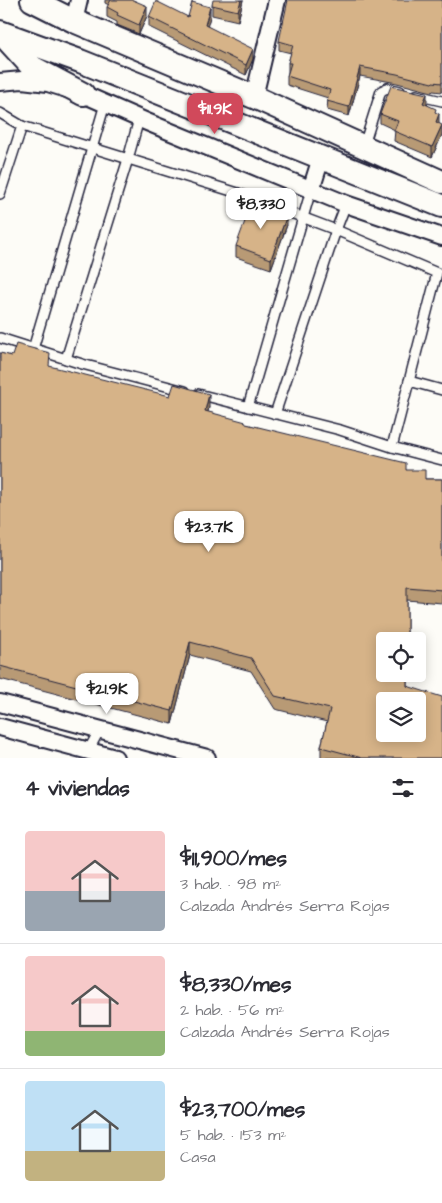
<!DOCTYPE html>
<html lang="es">
<meta charset="utf-8">
<style>
:root{--surface:#fff;--page:#f7f7f7;--text:#2b2b33;--muted:#7c7c81;--line:#e1e1e2;--accent:#d1495b}
body{margin:0;font-family:"Architects Daughter",sans-serif;background:var(--page);color:var(--text);height:100vh;display:flex;flex-direction:column;font-size:19px;white-space:nowrap}
*{box-sizing:border-box;margin:0}
p{font-size:16px;color:var(--muted)}
.icon{flex:none;width:28px;height:28px;fill:none;stroke:currentColor;stroke-width:2;stroke-linecap:round;stroke-linejoin:round}
.map{position:relative;height:758px;overflow:hidden}
.details{display:flex;flex-direction:column;background:var(--surface);flex:1}
.details>*{flex:none}
.tools{position:absolute;left:376px;top:632px;display:grid;gap:10px}
.tools a{display:grid;place-items:center;width:50px;height:50px;border-radius:5px;background:var(--surface);box-shadow:0 2px 12px #0003;font-size:25px}
.price{position:absolute;translate:-50% -42px;padding:0 11px;border-radius:10px;background:#fff;color:#222;font-size:16px;line-height:32px;filter:drop-shadow(0 1px 2px #0008)}
.price::after{content:'';position:absolute;left:50%;top:30px;width:15px;height:11px;margin-left:-8px;background:inherit;clip-path:polygon(0 0,100% 0,50% 100%)}
.price.active{background:var(--accent);color:#fff}
ul{padding:0;list-style:none}
li{display:flex;align-items:center;gap:15px;height:125px;padding:0 25px}
li+li{border-top:1px solid var(--line)}
li span{display:grid;place-items:center;flex:none;width:140px;height:100px;border-radius:5px;color:#555}
li>.icon{margin-inline-start:auto}
span .icon{width:60px;height:60px;fill:#fffc;stroke-width:1}
li b{font-size:21px}
h2{display:flex;justify-content:space-between;align-items:center;height:60px;padding:0 25px;font-size:21px}
.map>svg:first-child{display:block}
.lines{fill:none;stroke-linecap:round;stroke-linejoin:round}
.lane-casing{stroke:#22223b;stroke-width:12}
.street-casing{stroke:#22223b;stroke-width:20}
.secondary-casing{stroke:#22223b;stroke-width:26}
.lane{stroke:#fdfcf7;stroke-width:9}
.street{stroke:#fdfcf7;stroke-width:16}
.secondary{stroke:#fdfcf7;stroke-width:22}
.wall{fill:#b89a75;stroke:#22223b}
.shaded-wall{fill:#967d5f;stroke:#22223b}
.building{fill:#d6b388;stroke:#22223b;fill-rule:evenodd}
</style>
<div class="map">
<svg width="442" height="758" viewBox="0 0 442 758">
<rect width="100%" height="100%" fill="#fdfcf7"/>
<filter id="ink" filterUnits="userSpaceOnUse"><feTurbulence type="fractalNoise" baseFrequency=".02" numOctaves="2"/><feDisplacementMap in="SourceGraphic" scale="10" xChannelSelector="R" yChannelSelector="G"/><feConvolveMatrix kernelMatrix="1 2 1 2 8 2 1 2 1" color-interpolation-filters="sRGB"/></filter>
<g filter="url(#ink)">
<g class="lines">
<defs>
<g id="lane">
<polyline points="416,95 442,101"/>
<polyline points="0,113 22,126 238,193 336,230 437,273 392,447 442,460"/>
<polyline points="364,145 381,91 387,88 400,91"/>
<polyline points="0,194 22,126"/>
<polyline points="0,338 82,364 185,391"/>
<polyline points="33,349 105,104"/>
<polyline points="66,359 128,159 139,119"/>
<polyline points="409,381 442,390"/>
<polyline points="198,394 340,430 392,447"/>
<polyline points="248,407 311,190"/>
<polyline points="275,414 336,230 346,204"/>
<polyline points="87,753 100,729"/>
</g>
<g id="street">
<polyline points="74,21 79,0"/>
<polyline points="0,82 22,80 48,83 83,94 147,122 346,204 442,237"/>
<polyline points="254,97 277,0"/>
<polyline points="311,190 321,158"/>
<polyline points="0,703 207,758"/>
<polyline points="0,727 115,758"/>
</g>
<g id="secondary">
<polyline points="32,0 74,21 254,97 442,182"/>
<polyline points="0,32 80,61 442,206"/>
<polyline points="3,35 32,67 83,94"/>
</g>
</defs>
<use href="#lane" class="lane-casing"/>
<use href="#street" class="street-casing"/>
<use href="#secondary" class="secondary-casing"/>
<use href="#lane" class="lane"/>
<use href="#street" class="street"/>
<use href="#secondary" class="secondary"/>
</g>
<g class="wall">
<polygon points="105,0 133,0 147,16 139,34 117,25 117,22 107,17 107,7 109,5 105,3"/>
<polygon points="243,0 238,21 212,15 212,5"/>
<polygon points="442,0 442,92 433,91 432,92 397,83 360,76 349,116 327,110 328,98 287,85 287,76 288,72 288,63 291,53 279,50 279,41"/>
<polygon points="149,17 210,17 207,26 253,59 246,75 149,27"/>
<polygon points="427,104 436,113 442,135 432,157 394,141 395,130 380,123 380,114"/>
<polygon points="287,225 271,269 236,257 236,246"/>
<polygon points="0,353 50,367 209,407 208,412 246,424 406,470 425,479 442,479 442,603 407,600 407,686 442,758 321,758 321,747 327,722 275,709 251,671 190,655 172,724 0,679"/>
</g>
<g class="shaded-wall">
<polygon points="241,0 243,0 238,21 238,11"/>
<polygon points="147,6 147,16 139,34 139,25"/>
<polygon points="210,7 210,17 205,35 205,25"/>
<polygon points="253,49 253,59 246,75 246,65"/>
<polygon points="360,67 360,76 349,116 349,107"/>
<polygon points="427,94 427,104 423,113 423,103"/>
<polygon points="439,114 439,124 436,122"/>
<polygon points="442,125 442,135 432,157 432,147"/>
<polygon points="287,215 287,225 271,269 271,259"/>
<polygon points="209,394 209,407 205,424 205,411"/>
<polygon points="190,642 190,655 172,724 172,711"/>
</g>
<g class="building">
<polygon points="111,0 133,0 147,6 139,25 117,15 118,13 107,7"/>
<polygon points="213,0 241,0 238,11 212,5"/>
<polygon points="288,0 442,0 442,83 433,82 432,83 397,74 360,67 349,107 327,101 330,90 287,76 291,63 288,63 293,45 279,41"/>
<polygon points="156,1 188,17 192,2 210,7 205,25 253,49 246,65 149,17"/>
<polygon points="391,86 427,94 423,103 436,109 435,112 439,114 436,122 442,125 432,147 394,131 398,121 380,114"/>
<polygon points="252,202 287,215 271,259 236,246"/>
<path d="M16 344 50 353 49 366 170 396 174 384 209 394 205 411 246 422V424L406 463V470H425V479H442V590L407 587V641H385V674H407V686L442 697V758H362L321 747 330 709 275 696 251 658 190 642 172 711 0 666V353L12 356ZM385 701H418V734H385Z"/>
</g>
</g>
</svg>
<div class="tools">
<a><svg class="icon" aria-label="locate" viewBox="0 0 24 24"><circle cx="12" cy="12" r="6"/><path d="M12 2v4M12 18v4M2 12h4M18 12h4"/></svg></a>
<a><svg class="icon" aria-label="layers" viewBox="0 0 24 24"><path d="M12 4l9 5-9 5-9-5zM3 14l9 5 9-5"/></svg></a>
</div>
<b class="price active" style="left:215px;top:135px">$11.9K</b>
<b class="price" style="left:261px;top:230px">$8,330</b>
<b class="price" style="left:209px;top:553px">$23.7K</b>
<b class="price" style="left:107px;top:715px">$21.9K</b>
</div>
<section class="details">
<h2>4 viviendas<svg class="icon" aria-label="filters" viewBox="0 0 24 24"><path d="M4 7h16M4 17h16"/><circle cx="9" cy="7" r="2"/><circle cx="15" cy="17" r="2"/></svg></h2>
<ul>
<li><span style="background:linear-gradient(#f6c9c9 60%,#9aa5b1 0)"><svg class="icon" aria-label="home" viewBox="0 0 24 24"><path d="M3 11l9-7 9 7M6 9v11h12V9"/></svg></span><div><b>$11,900/mes</b><p>3 hab. · 98 m²</p><p>Calzada Andrés Serra Rojas</p></div></li>
<li><span style="background:linear-gradient(#f6c9c9 75%,#8fb573 0)"><svg class="icon" aria-label="home" viewBox="0 0 24 24"><path d="M3 11l9-7 9 7M6 9v11h12V9"/></svg></span><div><b>$8,330/mes</b><p>2 hab. · 56 m²</p><p>Calzada Andrés Serra Rojas</p></div></li>
<li><span style="background:linear-gradient(#bfe0f5 70%,#c2b280 0)"><svg class="icon" aria-label="home" viewBox="0 0 24 24"><path d="M3 11l9-7 9 7M6 9v11h12V9"/></svg></span><div><b>$23,700/mes</b><p>5 hab. · 153 m²</p><p>Casa</p></div></li>
</ul>
</section>
